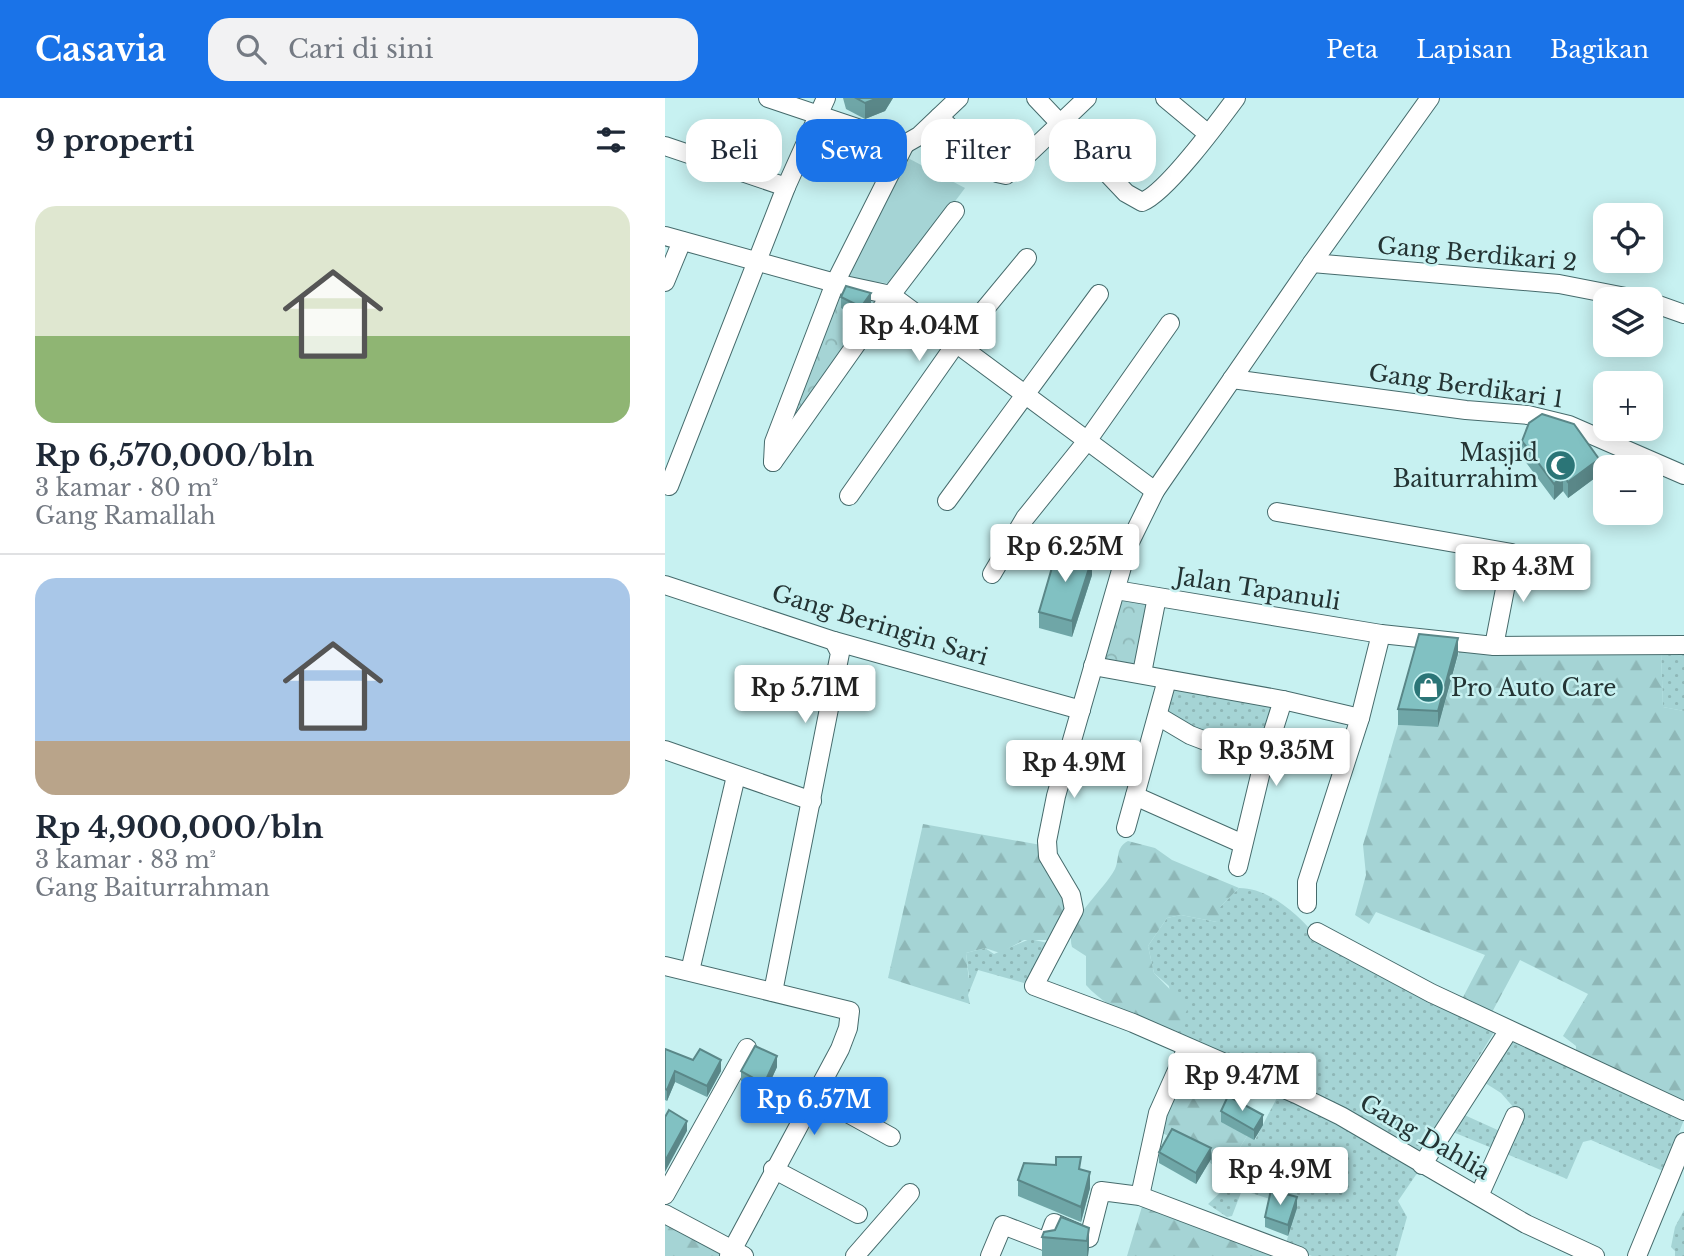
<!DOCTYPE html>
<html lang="id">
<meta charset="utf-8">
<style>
:root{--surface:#fff;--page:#f2f2f3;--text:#1f2937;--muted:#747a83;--line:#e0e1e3;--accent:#1a73e8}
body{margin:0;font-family:"Libre Baskerville",serif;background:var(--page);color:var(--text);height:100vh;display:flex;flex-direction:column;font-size:26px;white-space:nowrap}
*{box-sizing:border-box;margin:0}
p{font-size:23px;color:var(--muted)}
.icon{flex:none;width:38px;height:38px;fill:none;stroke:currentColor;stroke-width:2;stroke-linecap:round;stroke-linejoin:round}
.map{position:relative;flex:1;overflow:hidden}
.sheet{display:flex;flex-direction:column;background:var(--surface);width:665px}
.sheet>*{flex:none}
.banner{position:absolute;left:21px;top:21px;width:665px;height:63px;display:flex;gap:14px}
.buttons{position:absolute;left:928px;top:105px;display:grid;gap:14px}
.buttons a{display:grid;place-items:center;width:70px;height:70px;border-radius:14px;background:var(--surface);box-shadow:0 4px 18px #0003;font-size:35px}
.price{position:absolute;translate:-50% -60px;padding:0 16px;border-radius:7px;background:#fff;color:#222;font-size:23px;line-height:46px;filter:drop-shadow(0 2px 4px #0008)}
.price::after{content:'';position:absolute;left:50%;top:42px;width:21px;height:16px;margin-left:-10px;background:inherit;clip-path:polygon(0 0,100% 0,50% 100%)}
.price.selected{background:var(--accent);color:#fff}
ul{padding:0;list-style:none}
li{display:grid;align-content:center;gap:14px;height:371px;padding:0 35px}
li+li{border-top:2px solid var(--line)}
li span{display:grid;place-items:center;height:217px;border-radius:21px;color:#555}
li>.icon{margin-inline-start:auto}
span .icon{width:126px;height:126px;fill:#fffc;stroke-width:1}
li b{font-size:30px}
h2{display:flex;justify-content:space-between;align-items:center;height:84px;padding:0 35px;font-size:30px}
.tag{padding:0 24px;border-radius:21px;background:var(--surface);box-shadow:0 4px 18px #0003;font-size:24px;line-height:63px}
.tag.selected{background:var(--accent);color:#fff}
header{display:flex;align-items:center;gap:42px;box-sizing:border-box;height:98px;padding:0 35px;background:var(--accent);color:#fff}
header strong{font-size:33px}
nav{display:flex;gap:38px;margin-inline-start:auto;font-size:24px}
.search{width:490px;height:63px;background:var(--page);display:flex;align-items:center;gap:18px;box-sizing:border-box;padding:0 24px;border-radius:21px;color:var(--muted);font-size:26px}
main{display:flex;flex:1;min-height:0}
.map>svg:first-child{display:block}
.grass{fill:url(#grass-dots)}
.forest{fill:url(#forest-firs)}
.park{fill:url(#park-crowns)}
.pitch{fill:#a5d4d5}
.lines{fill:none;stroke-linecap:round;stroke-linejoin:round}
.minor-casing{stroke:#466b6c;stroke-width:20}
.minor{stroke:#fff;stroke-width:18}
.wall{fill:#6fa6a7}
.shaded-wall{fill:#5a8788}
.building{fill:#81c1c2;stroke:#5a8788;stroke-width:2}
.labels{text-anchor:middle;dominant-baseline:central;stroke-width:5;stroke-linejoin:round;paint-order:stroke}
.street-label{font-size:23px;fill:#243434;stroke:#c7f1f1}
.poi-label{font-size:23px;fill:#243434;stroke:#c7f1f1;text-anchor:end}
</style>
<header>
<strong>Casavia</strong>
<div class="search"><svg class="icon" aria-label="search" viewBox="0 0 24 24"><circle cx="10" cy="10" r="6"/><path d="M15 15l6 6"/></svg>Cari di sini</div>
<nav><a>Peta</a><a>Lapisan</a><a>Bagikan</a></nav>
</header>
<main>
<section class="sheet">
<h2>9 properti<svg class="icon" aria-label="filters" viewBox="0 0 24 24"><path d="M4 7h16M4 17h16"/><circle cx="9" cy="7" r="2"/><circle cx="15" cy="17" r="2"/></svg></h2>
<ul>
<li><span style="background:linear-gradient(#dfe7d0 60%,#8fb573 0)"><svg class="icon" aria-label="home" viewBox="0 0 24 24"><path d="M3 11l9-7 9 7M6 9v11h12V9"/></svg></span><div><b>Rp 6,570,000/bln</b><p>3 kamar · 80 m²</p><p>Gang Ramallah</p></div></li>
<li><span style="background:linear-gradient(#a9c7e8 75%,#b9a48a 0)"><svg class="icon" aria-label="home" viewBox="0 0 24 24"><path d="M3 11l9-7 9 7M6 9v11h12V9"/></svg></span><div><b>Rp 4,900,000/bln</b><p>3 kamar · 83 m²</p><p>Gang Baiturrahman</p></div></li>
</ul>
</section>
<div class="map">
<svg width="1019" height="1158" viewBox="0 0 1019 1158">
<defs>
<pattern id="grass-dots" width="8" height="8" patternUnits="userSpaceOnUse" patternTransform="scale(1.75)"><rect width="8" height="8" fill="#a5d4d5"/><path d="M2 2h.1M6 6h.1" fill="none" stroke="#8eb7b7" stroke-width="1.8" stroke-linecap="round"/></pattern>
<pattern id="forest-firs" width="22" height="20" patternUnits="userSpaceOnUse" patternTransform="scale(1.75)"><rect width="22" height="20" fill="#a5d4d5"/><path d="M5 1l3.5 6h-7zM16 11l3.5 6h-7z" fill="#8eb7b7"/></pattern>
<pattern id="park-crowns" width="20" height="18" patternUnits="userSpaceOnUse" patternTransform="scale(1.75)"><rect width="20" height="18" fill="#a5d4d5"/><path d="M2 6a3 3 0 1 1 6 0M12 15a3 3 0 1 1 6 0" fill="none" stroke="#8eb7b7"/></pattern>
</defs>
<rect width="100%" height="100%" fill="#c7f1f1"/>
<g class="grass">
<polygon points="1019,552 1019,613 998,609 996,553"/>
<polygon points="508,587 608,607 592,658 501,617"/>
<path d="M574 790C604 790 633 816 651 838L834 926 753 1057C674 1013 596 968 510 937L504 888 489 875 483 848 502 820 516 817 552 824 555 809Z"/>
<polygon points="365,841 387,846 359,885 313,872 303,897 305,906 289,901 304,879 301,855 320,850 329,856"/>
<polygon points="848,942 1019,1022 998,1073 926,1042 918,1044 902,1081 783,1032 795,1015 837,1034 850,1011 836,995 817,983"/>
<polygon points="615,994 755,1071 733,1103 742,1119 731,1158 647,1158 620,1148 632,1110 577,1092 567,1118 562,1119 543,1106 558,1092 547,1082 551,1070 559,1075 582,1038 590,1042"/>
<polygon points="1019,1112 1019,1158 1010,1158 1010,1153 1006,1149 1010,1129"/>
</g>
<g class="forest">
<polygon points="996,553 998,609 1019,613 1019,1009 911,960 911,948 898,938 923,896 855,862 825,918 795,905 820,857 711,814 704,826 690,817 701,777 698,747 733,627 773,629 794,554 885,557"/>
<polygon points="258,726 376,747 403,803 387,846 381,842 359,842 335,855 320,850 301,855 304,884 300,892 289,901 223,880"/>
<path d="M463 743 490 750 507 762 574 790 555 809 558 818 552 824 516 817 502 820 483 848 489 875 523 910 510 937C479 923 444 913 421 887V858L407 849C399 823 438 794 450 771 455 760 450 750 463 743Z"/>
<polygon points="524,956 571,975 563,1008 582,1038 559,1075 544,1064 546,1061 492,1032"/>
<polygon points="479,1102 626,1158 462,1158"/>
<polygon points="0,1120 56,1149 58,1158 0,1158"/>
</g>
<g class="park">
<polygon points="174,191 218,203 117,341"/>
<polygon points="454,498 486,506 473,569 437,560"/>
</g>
<polygon class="pitch" points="239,58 300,90 228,186 183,180 182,174"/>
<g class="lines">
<defs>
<g id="minor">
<polyline points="103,0 240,46"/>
<path d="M371 0 461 95 477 104C501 95 554 23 571 0"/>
<polyline points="500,0 542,35"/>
<polyline points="765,0 647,165 490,393 463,448 391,698 382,743 383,758 406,797 409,812 369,888 468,925 631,996 676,1018 861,1126 930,1158"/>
<polyline points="274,19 332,75 341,77 422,0"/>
<polyline points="240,46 254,38 294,0"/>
<polyline points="0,48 121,89"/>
<polyline points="0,138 170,185 226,197 490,393"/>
<polyline points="647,165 894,186 971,201"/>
<polyline points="0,184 17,143"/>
<polyline points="985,204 1019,216"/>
<polyline points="567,281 801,312 863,317 904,327 1019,377"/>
<polyline points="108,364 109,344 170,185 240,46"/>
<polyline points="108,364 226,197 290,113"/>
<polyline points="4,388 121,89 161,0"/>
<polyline points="184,398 290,247 362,160"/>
<polyline points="282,403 434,196"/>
<polyline points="612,414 847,455 829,548"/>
<polyline points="327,476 360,420 422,343 505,225"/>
<polyline points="0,487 169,543 416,612"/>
<polyline points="451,492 716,536 829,548 1019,547"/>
<polyline points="428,568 618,602 695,620"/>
<polyline points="477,575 492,499"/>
<polyline points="493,618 525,637 598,665"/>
<polyline points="0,652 147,703"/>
<polyline points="470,698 578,746"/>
<polyline points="461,730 502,582"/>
<polyline points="573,769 598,665 618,602"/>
<polyline points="642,806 642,784 695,620 716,536"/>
<polyline points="652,834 766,895 1019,1013"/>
<polyline points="0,868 185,913 183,930 175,951 64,1158"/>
<polyline points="25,873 71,678"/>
<polyline points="108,894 175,555 169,543"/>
<polyline points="150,997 226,1039"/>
<polyline points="757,1067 844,932"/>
<polyline points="108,1071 193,1116"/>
<polyline points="0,1097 82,950"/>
<polyline points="475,1098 493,1015 522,950"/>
<polyline points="814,1098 850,1018"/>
<polyline points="0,1116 79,1158"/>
<polyline points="190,1158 245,1095"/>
<polyline points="325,1158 338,1127 382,1144 389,1125 424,1140 436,1093 475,1098 634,1158"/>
<polyline points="972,1158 1019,1044"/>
</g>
</defs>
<use href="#minor" class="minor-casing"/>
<use href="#minor" class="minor"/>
</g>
<g class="wall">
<polygon points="178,0 228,0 220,13 200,21 181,11"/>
<polygon points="176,199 206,206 196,220 176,210"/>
<polygon points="857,343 934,377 903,400 898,393 889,402 857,359"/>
<polygon points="427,477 407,539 374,530 374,514"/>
<polygon points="793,556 773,629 733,627 733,611"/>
<polygon points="0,951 56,973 42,999 10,984 2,1003 0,1002"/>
<polygon points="112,969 99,997 76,983 76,973"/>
<polygon points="556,1013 598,1027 589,1042 556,1024"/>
<polygon points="494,1054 546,1061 531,1086 494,1065"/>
<polygon points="416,1071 425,1090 416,1124 353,1098 353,1082"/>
<polygon points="632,1110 623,1138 600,1129 600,1119"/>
<polygon points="424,1130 423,1158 377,1158 377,1139"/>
</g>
<g class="shaded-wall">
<polygon points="213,0 228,0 220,13 200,21 200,5"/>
<polygon points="206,195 206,206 196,220 196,209"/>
<polygon points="934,361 934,377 903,400 903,384"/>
<polygon points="898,377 898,393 889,402 889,386"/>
<polygon points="427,461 427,477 407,539 407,523"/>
<polygon points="793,540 793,556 773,629 773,613"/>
<polygon points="112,958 112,969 99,997 99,986"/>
<polygon points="56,962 56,973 42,999 42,988"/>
<polygon points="10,973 10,984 2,1003 2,992"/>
<polygon points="598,1017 598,1027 589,1042 589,1032"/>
<polygon points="22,1023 22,1033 0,1074 0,1063"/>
<polygon points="546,1050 546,1061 531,1086 531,1075"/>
<polygon points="425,1074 425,1090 416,1124 416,1109"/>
<polygon points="632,1099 632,1110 623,1138 623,1127"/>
<polygon points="424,1130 424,1151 423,1158 422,1158 422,1143"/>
</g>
<g class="building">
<polygon points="191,0 213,0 200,5"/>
<polygon points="181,188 206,195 196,209 176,199"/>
<polygon points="877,316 909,326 934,361 903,384 898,377 889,386 857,343 864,325"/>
<polygon points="393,449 427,461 407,523 374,514"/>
<polygon points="754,536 793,540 773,613 733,611"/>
<polygon points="90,948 112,958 99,986 76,973"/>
<polygon points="0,951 28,962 35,951 56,962 42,988 10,973 2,992 0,991"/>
<polygon points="563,998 598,1017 589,1032 556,1013"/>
<polygon points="4,1012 22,1023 0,1063 0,1019"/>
<polygon points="507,1031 546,1050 531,1075 494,1054"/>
<polygon points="391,1059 416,1059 414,1071 425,1074 416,1109 353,1082 359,1065 391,1067"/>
<polygon points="606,1092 632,1099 623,1127 600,1119"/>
<polygon points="396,1119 424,1130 422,1143 377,1139 379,1134 390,1132"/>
</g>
<defs>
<symbol id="mosque-disc" viewBox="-11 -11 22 22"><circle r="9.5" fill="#2b7577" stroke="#c7f1f1"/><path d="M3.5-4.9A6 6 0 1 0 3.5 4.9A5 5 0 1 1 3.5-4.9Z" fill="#fff"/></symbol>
<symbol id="shop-disc" viewBox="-11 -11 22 22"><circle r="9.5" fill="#2b7577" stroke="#c7f1f1"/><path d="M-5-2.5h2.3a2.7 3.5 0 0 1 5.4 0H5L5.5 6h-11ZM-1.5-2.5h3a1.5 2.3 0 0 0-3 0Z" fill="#fff"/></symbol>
</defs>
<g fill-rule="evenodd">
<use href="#mosque-disc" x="878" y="350" width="35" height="35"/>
<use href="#shop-disc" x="746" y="572" width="35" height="35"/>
</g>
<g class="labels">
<g class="street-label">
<text transform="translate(812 156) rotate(5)">Gang Berdikari 2</text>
<text transform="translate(801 288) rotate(8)">Gang Berdikari 1</text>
<text transform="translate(593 491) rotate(9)">Jalan Tapanuli</text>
<text transform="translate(215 527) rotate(17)">Gang Beringin Sari</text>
<text transform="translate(760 1039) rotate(30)">Gang Dahlia</text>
</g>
<g class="poi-label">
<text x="873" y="355">Masjid<tspan x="873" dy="26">Baiturrahim</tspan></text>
<text x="786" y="590" text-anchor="start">Pro Auto Care</text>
</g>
</g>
</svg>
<div class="buttons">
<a><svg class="icon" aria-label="locate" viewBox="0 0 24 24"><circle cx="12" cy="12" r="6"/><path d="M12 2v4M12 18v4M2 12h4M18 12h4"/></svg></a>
<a><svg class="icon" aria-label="layers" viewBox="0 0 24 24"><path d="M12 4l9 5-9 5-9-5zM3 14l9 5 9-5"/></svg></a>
<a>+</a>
<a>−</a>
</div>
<b class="price" style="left:254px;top:265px">Rp 4.04M</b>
<b class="price" style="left:400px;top:486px">Rp 6.25M</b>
<b class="price" style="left:858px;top:506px">Rp 4.3M</b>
<b class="price" style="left:140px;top:627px">Rp 5.71M</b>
<b class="price" style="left:611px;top:690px">Rp 9.35M</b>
<b class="price" style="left:409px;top:702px">Rp 4.9M</b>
<b class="price" style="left:577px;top:1015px">Rp 9.47M</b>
<b class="price selected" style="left:149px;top:1039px">Rp 6.57M</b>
<b class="price" style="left:615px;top:1109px">Rp 4.9M</b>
<div class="banner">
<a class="tag">Beli</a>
<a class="tag selected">Sewa</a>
<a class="tag">Filter</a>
<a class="tag">Baru</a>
</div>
</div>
</main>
